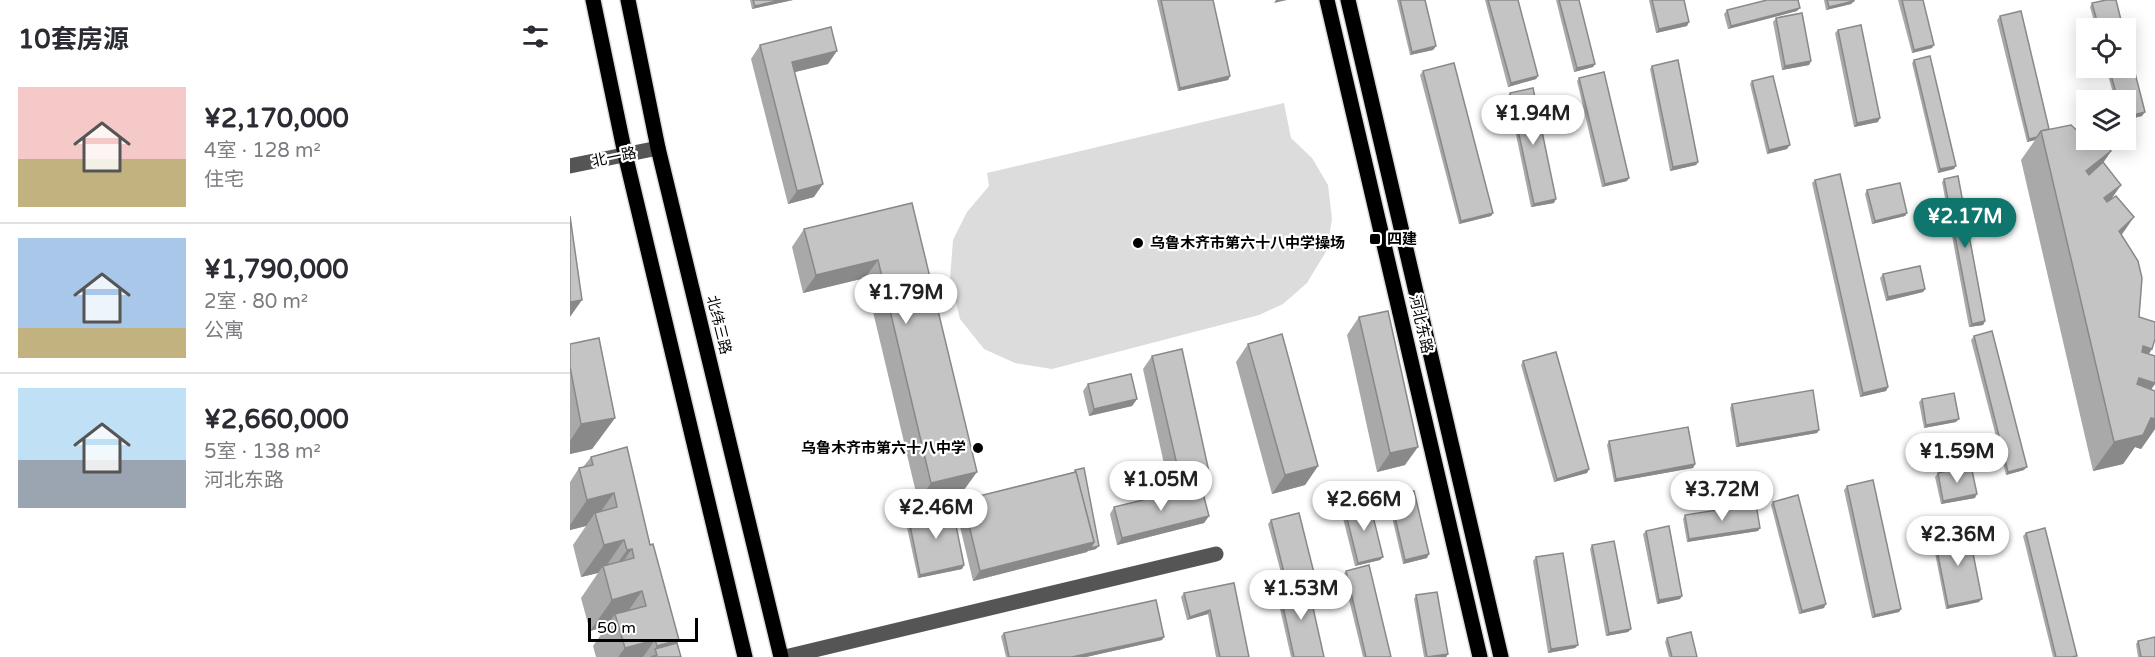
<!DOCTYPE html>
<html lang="zh">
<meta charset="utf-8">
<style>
:root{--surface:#fff;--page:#f7f7f7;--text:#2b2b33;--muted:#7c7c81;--line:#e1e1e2;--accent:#0f766e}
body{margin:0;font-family:"Varela Round","Noto Sans SC",sans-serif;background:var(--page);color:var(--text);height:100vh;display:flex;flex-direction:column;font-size:22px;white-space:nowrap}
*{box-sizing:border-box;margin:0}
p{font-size:20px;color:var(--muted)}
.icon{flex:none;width:33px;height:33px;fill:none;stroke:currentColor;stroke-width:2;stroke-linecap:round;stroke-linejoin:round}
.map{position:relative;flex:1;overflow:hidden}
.side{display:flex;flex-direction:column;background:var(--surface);width:570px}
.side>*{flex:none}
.controls{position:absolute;left:1506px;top:18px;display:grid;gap:12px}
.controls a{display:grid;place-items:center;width:60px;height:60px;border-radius:0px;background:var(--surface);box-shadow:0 3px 15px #0003;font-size:30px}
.scale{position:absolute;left:18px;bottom:15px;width:110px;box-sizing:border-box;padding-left:6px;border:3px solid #000;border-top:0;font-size:16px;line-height:21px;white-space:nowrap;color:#000;-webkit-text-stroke:4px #fff;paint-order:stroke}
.price{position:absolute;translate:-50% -51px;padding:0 14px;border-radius:21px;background:#fff;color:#222;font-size:20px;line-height:39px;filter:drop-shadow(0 2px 3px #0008)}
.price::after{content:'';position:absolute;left:50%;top:36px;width:18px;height:14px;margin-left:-9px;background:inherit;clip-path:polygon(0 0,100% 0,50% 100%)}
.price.selected{background:var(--accent);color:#fff}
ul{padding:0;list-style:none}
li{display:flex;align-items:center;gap:18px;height:150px;padding:0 18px}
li+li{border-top:2px solid var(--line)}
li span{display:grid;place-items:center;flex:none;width:168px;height:120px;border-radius:0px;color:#555}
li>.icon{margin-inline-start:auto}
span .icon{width:72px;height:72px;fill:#fffc;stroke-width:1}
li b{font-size:26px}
h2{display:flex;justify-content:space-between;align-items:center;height:72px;padding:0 18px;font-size:26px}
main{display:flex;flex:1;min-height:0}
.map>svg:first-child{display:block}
.pitch{fill:#dcdcdc}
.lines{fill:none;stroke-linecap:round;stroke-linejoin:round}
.major-casing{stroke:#dbdbdb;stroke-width:18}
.minor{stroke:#555;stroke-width:15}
.major{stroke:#000;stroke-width:15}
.wall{fill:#a9a9a9}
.shaded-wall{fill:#898989}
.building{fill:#c4c4c4;stroke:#898989;stroke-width:1.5}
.poi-dot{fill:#000;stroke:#fff;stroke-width:2}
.labels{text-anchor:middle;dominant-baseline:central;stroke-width:4.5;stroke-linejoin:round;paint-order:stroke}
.street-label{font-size:15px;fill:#000;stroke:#fff}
.poi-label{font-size:15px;font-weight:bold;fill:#000;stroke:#fff;text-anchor:start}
</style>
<main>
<section class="side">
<h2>10套房源<svg class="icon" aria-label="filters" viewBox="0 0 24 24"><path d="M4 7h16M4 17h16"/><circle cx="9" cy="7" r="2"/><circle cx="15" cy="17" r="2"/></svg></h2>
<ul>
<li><span style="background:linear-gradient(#f6c9c9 60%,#c2b280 0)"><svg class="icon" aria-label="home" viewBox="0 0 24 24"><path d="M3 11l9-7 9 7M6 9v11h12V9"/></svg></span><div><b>¥2,170,000</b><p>4室 · 128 m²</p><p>住宅</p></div></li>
<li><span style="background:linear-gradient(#a9c7e8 75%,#c2b280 0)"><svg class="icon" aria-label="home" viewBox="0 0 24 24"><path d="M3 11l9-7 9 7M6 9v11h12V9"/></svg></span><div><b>¥1,790,000</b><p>2室 · 80 m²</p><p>公寓</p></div></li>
<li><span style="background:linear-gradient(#bfe0f5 60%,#9aa5b1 0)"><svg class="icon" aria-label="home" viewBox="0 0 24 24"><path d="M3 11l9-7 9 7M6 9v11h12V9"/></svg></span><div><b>¥2,660,000</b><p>5室 · 138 m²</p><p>河北东路</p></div></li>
</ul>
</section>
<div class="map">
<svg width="1585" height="657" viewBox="0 0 1585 657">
<rect width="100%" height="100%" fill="#fff"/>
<polygon class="pitch" points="714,103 721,138 742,158 758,185 762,219 757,250 737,283 713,304 689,315 482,369 445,363 414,349 390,319 380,279 383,240 397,212 419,186 417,173"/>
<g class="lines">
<defs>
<g id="major">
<polyline points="23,0 55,154 175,657"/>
<polyline points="58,0 88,148 211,657"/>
<polyline points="757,0 910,657"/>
<polyline points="778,0 931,657"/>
</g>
</defs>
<use href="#major" class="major-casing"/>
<g class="minor">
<polyline points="0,166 88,148"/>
<polyline points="215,657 646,554"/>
</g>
<use href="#major" class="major"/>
</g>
<g class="wall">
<polygon points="180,0 223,0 182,9"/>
<polygon points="587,0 643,0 660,76 658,80 608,91"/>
<polygon points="827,0 855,0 866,46 863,50 840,55"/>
<polygon points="915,0 948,0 968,76 966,79 938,87"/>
<polygon points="986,0 1009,0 1025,64 1023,67 1004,72"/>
<polygon points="1079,0 1114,0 1117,26 1086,33"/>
<polygon points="1254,0 1284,0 1284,1 1281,4 1256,10"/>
<polygon points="1328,0 1353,0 1362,48 1342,53"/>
<polygon points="1522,3 1553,28 1526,28 1520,7"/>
<polygon points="1157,10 1227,11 1158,29 1154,14"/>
<polygon points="1430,16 1479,129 1513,136 1541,151 1533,163 1551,185 1540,200 1551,235 1569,317 1582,349 1579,354 1585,356 1585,384 1581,389 1585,391 1585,429 1571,449 1565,447 1553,464 1523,471 1451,160 1465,140 1457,142 1427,20"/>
<polygon points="1206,18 1241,61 1239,65 1212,70 1203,22"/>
<polygon points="1268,30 1308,122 1284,127 1265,33"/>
<polygon points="190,45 258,64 225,72 244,197 218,204 181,59"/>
<polygon points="1344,60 1384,169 1368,173 1342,63"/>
<polygon points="1082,66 1128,162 1126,165 1100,171 1080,69"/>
<polygon points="1536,68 1556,68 1572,116 1556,120 1556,100 1545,100"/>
<polygon points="853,71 923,213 921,216 889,224 850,75"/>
<polygon points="1009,78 1057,181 1032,187 1007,81"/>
<polygon points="1182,81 1217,149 1197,154 1180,84"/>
<polygon points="940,93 984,203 961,207 938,96"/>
<polygon points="1374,179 1415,321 1413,325 1399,327 1372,182"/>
<polygon points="1245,180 1318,387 1316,391 1290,397 1242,183"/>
<polygon points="1297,190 1337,213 1335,216 1302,224 1295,194"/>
<polygon points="342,203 394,490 348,501 295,278 233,293 222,247 234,229"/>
<polygon points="1313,274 1355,289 1353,292 1316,301 1310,278"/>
<polygon points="789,317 835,465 807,472 777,335"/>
<polygon points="1404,336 1454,470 1436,475 1401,340"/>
<polygon points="0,344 45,418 22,449 0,454"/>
<polygon points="678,344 748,466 735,485 702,494 666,362"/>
<polygon points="582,356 639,472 630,485 600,491 573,369"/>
<polygon points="953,361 1019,469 1017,473 984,482 951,365"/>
<polygon points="518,384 567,399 562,406 519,416 513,391"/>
<polygon points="1352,399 1386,422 1354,428 1349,402"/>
<polygon points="1162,404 1249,430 1247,433 1166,447 1160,408"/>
<polygon points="1039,441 1125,464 1123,468 1044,482 1037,445"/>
<polygon points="21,457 80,545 111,657 26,657 23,646 37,626 20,631 11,598 28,573 11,577 3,545 16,526 0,530 0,482 9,468 13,467"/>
<polygon points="505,470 526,549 518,551 517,552 403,581 386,510 393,500 504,472"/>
<polygon points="1368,473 1405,498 1371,504 1365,477"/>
<polygon points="1277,486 1331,609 1329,612 1302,618 1274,490"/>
<polygon points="820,496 857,558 833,564 818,500"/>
<polygon points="1203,502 1254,608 1229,614 1201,505"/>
<polygon points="774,506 813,557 810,560 785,566 771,510"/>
<polygon points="544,507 639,516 634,523 547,545 540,514"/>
<polygon points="338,515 394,565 392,569 348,578 335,518"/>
<polygon points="1115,515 1190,528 1188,531 1117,542 1113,519"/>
<polygon points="701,520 744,573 742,577 714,584 698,524"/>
<polygon points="1076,531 1110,599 1087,604 1073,534"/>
<polygon points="1456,533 1506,657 1483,657 1453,536"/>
<polygon points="1364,535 1409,602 1376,609 1362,538"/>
<polygon points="1022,545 1061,629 1058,632 1036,636 1020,549"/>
<polygon points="966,557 1008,645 1005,648 978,653 963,561"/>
<polygon points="776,571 821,657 793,657 773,575"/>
<polygon points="664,583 679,657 646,657 638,614 617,620 611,597 614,593"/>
<polygon points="709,588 754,657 721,657 706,591"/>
<polygon points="846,595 878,654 876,657 854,657 844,599"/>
<polygon points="434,633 592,640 516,657 436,657 431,636"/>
<polygon points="1097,638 1127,657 1099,657 1095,642"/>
<polygon points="1568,641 1585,657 1568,657 1566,644"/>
</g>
<g class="shaded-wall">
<polygon points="211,0 223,0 182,9 185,6"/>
<polygon points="706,0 717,0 704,3"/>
<polygon points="1284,1 1281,4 1256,10 1259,7"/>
<polygon points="1230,8 1227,11 1158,29 1161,26"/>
<polygon points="1119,22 1117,26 1086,33 1089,29"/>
<polygon points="1364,45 1362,48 1342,53 1344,50"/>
<polygon points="866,46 863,50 840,55 842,52"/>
<polygon points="267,51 258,64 213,75 222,62"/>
<polygon points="1241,61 1239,65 1212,70 1215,66"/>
<polygon points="1025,64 1023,67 1004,72 1007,68"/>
<polygon points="660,76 658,80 608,91 610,88"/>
<polygon points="968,76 966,79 938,87 941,83"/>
<polygon points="1575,112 1572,116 1556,120 1556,117"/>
<polygon points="1310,118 1308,122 1284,127 1287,123"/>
<polygon points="1467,137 1465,140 1457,142 1459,139"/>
<polygon points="1220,145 1217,149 1197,154 1199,150"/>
<polygon points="1541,151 1521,180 1516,171"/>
<polygon points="1128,162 1126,165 1100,171 1103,167"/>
<polygon points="1386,166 1384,169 1368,173 1370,169"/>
<polygon points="1059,178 1057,181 1032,187 1035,184"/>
<polygon points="253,184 244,197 218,204 227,191"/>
<polygon points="1551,185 1531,214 1534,198"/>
<polygon points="986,199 984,203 961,207 964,204"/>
<polygon points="923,213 921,216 889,224 891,221"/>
<polygon points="1337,213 1335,216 1302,224 1305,221"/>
<polygon points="1564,217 1544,246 1549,231"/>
<polygon points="308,260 295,278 233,293 246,275"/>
<polygon points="1355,289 1353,292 1316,301 1318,297"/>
<polygon points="12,300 0,317 0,302"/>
<polygon points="1415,321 1413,325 1399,327 1402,324"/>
<polygon points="1573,346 1582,349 1562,377"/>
<polygon points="1569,378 1585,383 1585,384 1565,412 1549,407"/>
<polygon points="1318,387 1316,391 1290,397 1293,393"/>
<polygon points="567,399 562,406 519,416 524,409"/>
<polygon points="45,418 22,449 0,454 0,441 11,424"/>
<polygon points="1581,418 1585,419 1585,429 1571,449 1565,447 1553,464 1523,471 1544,442"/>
<polygon points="1389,419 1386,422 1354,428 1356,425"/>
<polygon points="1249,430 1247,433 1166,447 1169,444"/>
<polygon points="848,447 835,465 807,472 820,453"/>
<polygon points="1125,464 1123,468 1044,482 1046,479"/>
<polygon points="748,466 735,485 702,494 715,475"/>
<polygon points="1457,467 1454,470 1436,475 1438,472"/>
<polygon points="1019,469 1017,473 984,482 987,479"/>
<polygon points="407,472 394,490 348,501 361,483"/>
<polygon points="639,472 630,485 600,491 610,478"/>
<polygon points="44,493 26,518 25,513 16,526 0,530 0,525 17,500"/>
<polygon points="1407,494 1405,498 1371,504 1373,501"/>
<polygon points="639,516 634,523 547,545 552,538"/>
<polygon points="1190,528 1188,531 1117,542 1119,539"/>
<polygon points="54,540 34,569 33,566 28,573 11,577 34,545"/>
<polygon points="524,542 517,552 403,581 410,571"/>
<polygon points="529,546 526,549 518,551 520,548"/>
<polygon points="62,549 40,580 36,579 57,550"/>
<polygon points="859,554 857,558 833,564 835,560"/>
<polygon points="813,557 810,560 785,566 788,563"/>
<polygon points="394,565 392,569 348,578 350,575"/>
<polygon points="744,573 742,577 714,584 716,581"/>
<polygon points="72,591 50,623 45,614 37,626 20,631 42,600"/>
<polygon points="1112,596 1110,599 1087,604 1089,600"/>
<polygon points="1412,599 1409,602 1376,609 1378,606"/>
<polygon points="1256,604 1254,608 1229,614 1232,611"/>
<polygon points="1331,609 1329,612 1302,618 1305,615"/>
<polygon points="640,610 638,614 617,620 620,617"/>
<polygon points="1061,629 1058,632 1036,636 1039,633"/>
<polygon points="594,637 592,640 516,657 502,657"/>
<polygon points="85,640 73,657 48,657 55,648"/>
<polygon points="109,640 98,657 87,655 85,649 87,646"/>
<polygon points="1008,645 1005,648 978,653 981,649"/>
<polygon points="878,654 876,657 861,657"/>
</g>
<g class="building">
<polygon points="183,0 211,0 185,6"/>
<polygon points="591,0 643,0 660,76 610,88"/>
<polygon points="830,0 855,0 866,46 842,52"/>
<polygon points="918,0 948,0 968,76 941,83"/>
<polygon points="989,0 1009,0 1025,64 1007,68"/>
<polygon points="1082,0 1114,0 1119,22 1089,29"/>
<polygon points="1197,0 1228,0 1230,8 1161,26 1157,10"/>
<polygon points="1257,0 1284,0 1284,1 1259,7"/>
<polygon points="1332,0 1353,0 1364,45 1344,50"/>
<polygon points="1536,0 1546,0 1553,28 1529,28 1522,3"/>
<polygon points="1451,11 1479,129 1471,131 1467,137 1459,139 1430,16"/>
<polygon points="1232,13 1241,61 1215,66 1206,18"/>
<polygon points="1291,25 1310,118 1287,123 1268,30"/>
<polygon points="261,27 267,51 222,62 253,184 227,191 190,45"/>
<polygon points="1556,38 1575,112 1556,117 1556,100 1548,100 1539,68 1556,68"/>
<polygon points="1360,56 1386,166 1370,169 1344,60"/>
<polygon points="1108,60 1128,162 1103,167 1082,66"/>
<polygon points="884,63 923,213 891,221 853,71"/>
<polygon points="1034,72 1059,178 1035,184 1009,78"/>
<polygon points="1203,76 1220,145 1199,150 1182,81"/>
<polygon points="963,88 986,199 964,204 940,93"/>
<polygon points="1501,125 1513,136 1516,133 1516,140 1529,140 1541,151 1516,171 1519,175 1533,162 1551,185 1534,198 1537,202 1546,196 1564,217 1549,231 1568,261 1572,278 1569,317 1585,322 1585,339 1582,349 1573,346 1572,352 1585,356 1585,383 1569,378 1567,384 1585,391 1585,419 1581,418 1573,435 1544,442 1471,131"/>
<polygon points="1270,174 1318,387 1293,393 1245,180"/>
<polygon points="1388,176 1415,321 1402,324 1374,179"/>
<polygon points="1330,183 1337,213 1305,221 1297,190"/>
<polygon points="342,203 407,472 361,483 308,260 246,275 234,229"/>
<polygon points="0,216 12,300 0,302"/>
<polygon points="1350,266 1355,289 1318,297 1313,274"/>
<polygon points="818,311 848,447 820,453 789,317"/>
<polygon points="1422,331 1457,467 1438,472 1404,336"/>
<polygon points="712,334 748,466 715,475 678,344"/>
<polygon points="29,338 45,418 11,424 0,367 0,344"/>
<polygon points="612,349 639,472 610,478 582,356"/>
<polygon points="986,352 1019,469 987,479 953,361"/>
<polygon points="561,374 567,399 524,409 518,384"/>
<polygon points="1243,390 1249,430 1169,444 1162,404"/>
<polygon points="1384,393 1389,419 1356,425 1352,399"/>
<polygon points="1118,427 1125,464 1046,479 1039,441"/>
<polygon points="57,447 80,545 83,544 109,640 87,646 85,640 55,648 45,614 76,606 72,591 42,600 33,566 64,558 62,549 57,550 54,540 34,545 25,513 47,507 44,493 17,500 9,468 23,465 21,457"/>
<polygon points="1401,466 1407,494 1373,501 1368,473"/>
<polygon points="514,468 529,546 520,548 524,542 505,470"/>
<polygon points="506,472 524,542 410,571 393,500"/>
<polygon points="1303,480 1331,609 1305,615 1277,486"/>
<polygon points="631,486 639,516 552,538 544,507"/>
<polygon points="844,491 859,554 835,560 820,496"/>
<polygon points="1228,495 1256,604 1232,611 1203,502"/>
<polygon points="799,500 813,557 788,563 774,506"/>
<polygon points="1186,504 1190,528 1119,539 1115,515"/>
<polygon points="382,506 394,565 350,575 338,515"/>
<polygon points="729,513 744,573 716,581 701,520"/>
<polygon points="1099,526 1112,596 1089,600 1076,531"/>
<polygon points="1398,528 1412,599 1378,606 1364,535"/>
<polygon points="1475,528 1507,656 1501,657 1486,657 1456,533"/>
<polygon points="1044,541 1061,629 1039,633 1022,545"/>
<polygon points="993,553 1008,645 981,649 966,557"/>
<polygon points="799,565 821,657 796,657 776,571"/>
<polygon points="737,581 754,657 724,657 709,588"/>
<polygon points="664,583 679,657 650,657 640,610 620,617 614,593"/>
<polygon points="867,592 878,654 857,657 846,595"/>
<polygon points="586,600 594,637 502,657 439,657 434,633"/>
<polygon points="1121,632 1127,657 1102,657 1097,638"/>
<polygon points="1585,637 1585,657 1571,657 1568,641"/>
<polygon points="107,643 111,657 81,657 87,655 85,649"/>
</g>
<g class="poi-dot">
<rect x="799" y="233" width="12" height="12" rx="3"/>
<circle cx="568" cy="243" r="6"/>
<circle cx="408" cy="448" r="6"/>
</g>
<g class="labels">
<g class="street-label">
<text transform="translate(44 157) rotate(-12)">北一路</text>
<text transform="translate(851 324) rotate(77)">河北东路</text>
<text transform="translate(149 325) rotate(76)">北纬三路</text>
</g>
<g class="poi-label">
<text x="817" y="239">四建</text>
<text x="580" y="243">乌鲁木齐市第六十八中学操场</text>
<text x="396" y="448" text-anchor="end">乌鲁木齐市第六十八中学</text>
</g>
</g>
</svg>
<div class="controls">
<a><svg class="icon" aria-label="locate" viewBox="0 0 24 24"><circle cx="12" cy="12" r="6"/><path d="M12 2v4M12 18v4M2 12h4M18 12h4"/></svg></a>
<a><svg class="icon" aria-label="layers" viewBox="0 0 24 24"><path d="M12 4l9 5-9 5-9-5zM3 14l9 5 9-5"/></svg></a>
</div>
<div class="scale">50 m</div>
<b class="price" style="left:963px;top:146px">¥1.94M</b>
<b class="price selected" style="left:1395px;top:249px">¥2.17M</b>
<b class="price" style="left:336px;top:325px">¥1.79M</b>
<b class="price" style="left:1387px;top:484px">¥1.59M</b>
<b class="price" style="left:591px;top:512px">¥1.05M</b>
<b class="price" style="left:1152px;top:522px">¥3.72M</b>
<b class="price" style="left:794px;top:532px">¥2.66M</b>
<b class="price" style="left:366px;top:540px">¥2.46M</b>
<b class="price" style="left:1388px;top:567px">¥2.36M</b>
<b class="price" style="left:731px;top:621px">¥1.53M</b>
</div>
</main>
